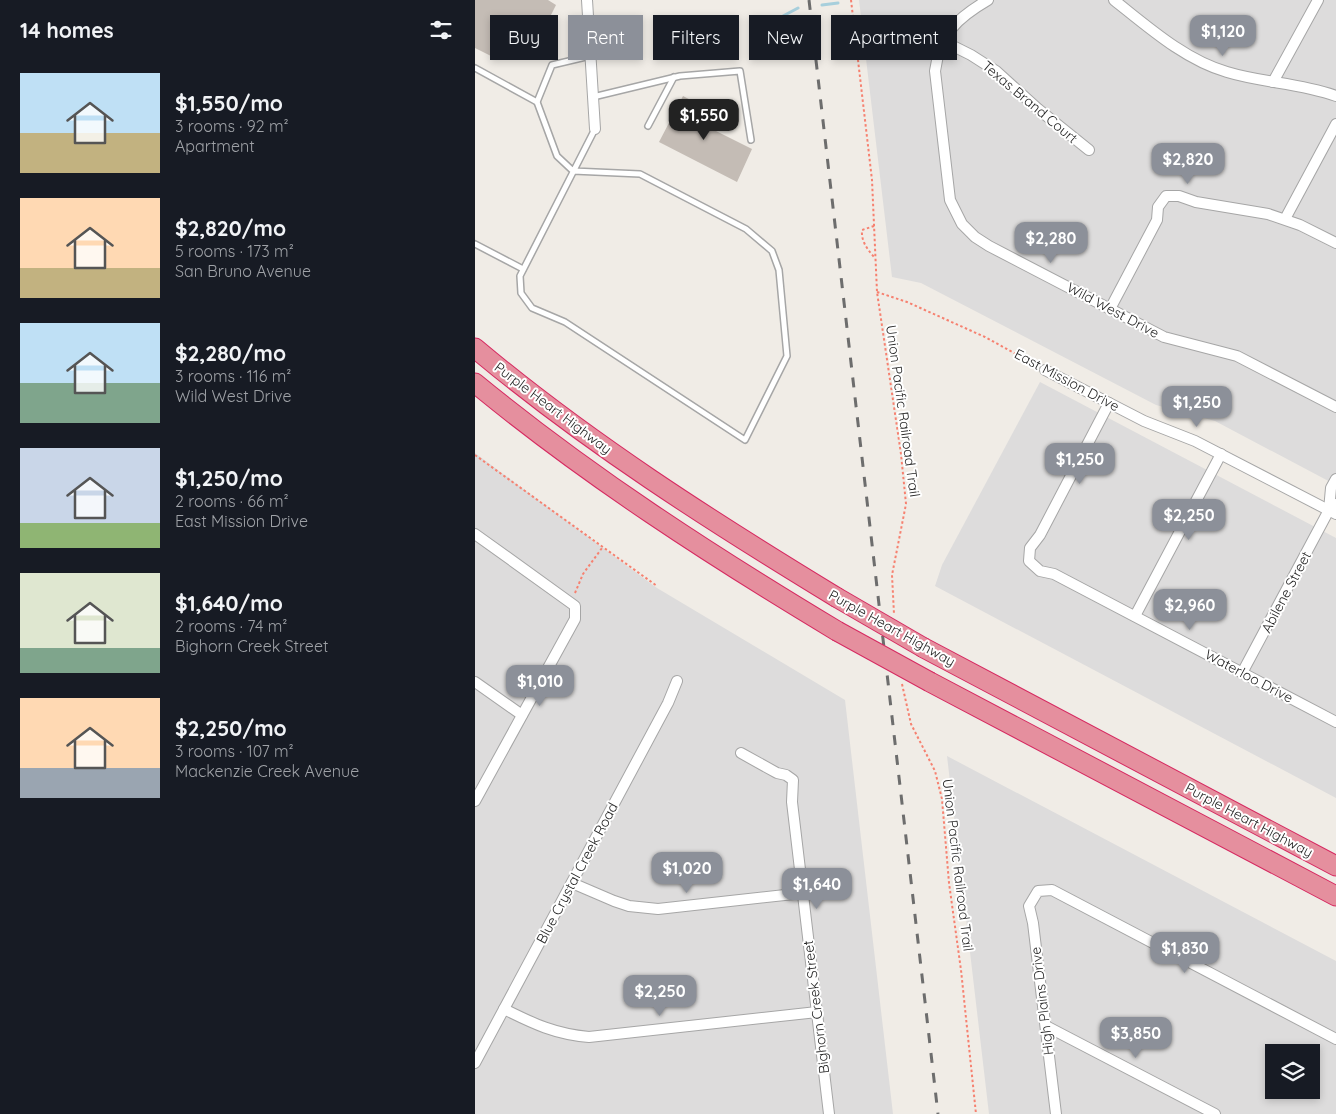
<!DOCTYPE html>
<meta charset="utf-8">
<style>
:root{--surface:#171b24;--page:#20242c;--text:#f1f3f6;--muted:#9ea1a6;--accent:#8c9099}
body{margin:0;font-family:Quicksand,sans-serif;background:var(--page);color:var(--text);height:100vh;display:flex;flex-direction:column;font-size:19px;white-space:nowrap}
*{box-sizing:border-box;margin:0}
p{font-size:16px;color:var(--muted)}
.icon{flex:none;width:28px;height:28px;fill:none;stroke:currentColor;stroke-width:2;stroke-linecap:round;stroke-linejoin:round}
.map{position:relative;flex:1;overflow:hidden}
.details{display:flex;flex-direction:column;background:var(--surface);width:475px}
.details>*{flex:none}
.top-card{position:absolute;left:15px;top:15px;width:475px;height:45px;display:flex;gap:10px}
.controls{position:absolute;left:790px;top:1044px;display:grid;gap:10px}
.controls a{display:grid;place-items:center;width:55px;height:55px;border-radius:0px;background:var(--surface);box-shadow:0 2px 8px #0003;font-size:25px}
.price{position:absolute;translate:-50% -42px;padding:0 11px;border-radius:10px;background:var(--accent);color:#fff;font-size:16px;line-height:32px;filter:drop-shadow(0 1px 2px #0008)}
.price::after{content:'';position:absolute;left:50%;top:30px;width:15px;height:11px;margin-left:-8px;background:inherit;clip-path:polygon(0 0,100% 0,50% 100%)}
.price.selected{background:#222;color:#fff}
ul{padding:0;list-style:none}
li{display:flex;align-items:center;gap:15px;height:125px;padding:0 20px}
li span{display:grid;place-items:center;flex:none;width:140px;height:100px;border-radius:0px;color:#555}
li>.icon{margin-inline-start:auto}
span .icon{width:60px;height:60px;fill:#fffc;stroke-width:1}
li b{font-size:21px}
h2{display:flex;justify-content:space-between;align-items:center;height:60px;padding:0 20px;font-size:21px}
.pill{padding:0 18px;border-radius:0px;background:var(--surface);box-shadow:0 2px 8px #0003;font-size:18px;line-height:45px}
.pill.selected{background:var(--accent);color:#fff}
main{display:flex;flex:1;min-height:0}
.map>svg:first-child{display:block}
.residential{fill:#dddcdc;fill-rule:evenodd}
.lines{fill:none;stroke-linecap:round;stroke-linejoin:round}
.stream{stroke:#a7cfdc;stroke-width:3}
.building{fill:#c4bcb5}
.service-casing{stroke:#a6a6a6;stroke-width:8}
.minor-casing{stroke:#a6a6a6;stroke-width:12}
.motorway-casing{stroke:#d62a61;stroke-width:21}
.path{stroke:#f68170;stroke-width:2;stroke-dasharray:2.5 2.5;stroke-linecap:butt}
.service{stroke:#fff;stroke-width:5}
.minor{stroke:#fff;stroke-width:10}
.motorway{stroke:#e58f9e;stroke-width:19}
.rail{stroke:#6d6d6d;stroke-width:3;stroke-dasharray:10 10;stroke-linecap:butt}
.motorway-bridge-casing{stroke:#d62a61;stroke-width:21;stroke-linecap:butt}
.motorway-bridge{stroke:#e58f9e;stroke-width:19}
.labels{text-anchor:middle;dominant-baseline:central;stroke-width:4;stroke-linejoin:round;paint-order:stroke}
.street-label{font-size:14px;fill:#1f1f1f;stroke:#fff}
</style>
<main>
<section class="details">
<h2>14 homes<svg class="icon" aria-label="filters" viewBox="0 0 24 24"><path d="M4 7h16M4 17h16"/><circle cx="9" cy="7" r="2"/><circle cx="15" cy="17" r="2"/></svg></h2>
<ul>
<li><span style="background:linear-gradient(#bfe0f5 60%,#c2b280 0)"><svg class="icon" aria-label="home" viewBox="0 0 24 24"><path d="M3 11l9-7 9 7M6 9v11h12V9"/></svg></span><div><b>$1,550/mo</b><p>3 rooms · 92 m²</p><p>Apartment</p></div></li>
<li><span style="background:linear-gradient(#ffd9b3 70%,#c2b280 0)"><svg class="icon" aria-label="home" viewBox="0 0 24 24"><path d="M3 11l9-7 9 7M6 9v11h12V9"/></svg></span><div><b>$2,820/mo</b><p>5 rooms · 173 m²</p><p>San Bruno Avenue</p></div></li>
<li><span style="background:linear-gradient(#bfe0f5 60%,#7fa58c 0)"><svg class="icon" aria-label="home" viewBox="0 0 24 24"><path d="M3 11l9-7 9 7M6 9v11h12V9"/></svg></span><div><b>$2,280/mo</b><p>3 rooms · 116 m²</p><p>Wild West Drive</p></div></li>
<li><span style="background:linear-gradient(#c9d6e8 75%,#8fb573 0)"><svg class="icon" aria-label="home" viewBox="0 0 24 24"><path d="M3 11l9-7 9 7M6 9v11h12V9"/></svg></span><div><b>$1,250/mo</b><p>2 rooms · 66 m²</p><p>East Mission Drive</p></div></li>
<li><span style="background:linear-gradient(#dfe7d0 75%,#7fa58c 0)"><svg class="icon" aria-label="home" viewBox="0 0 24 24"><path d="M3 11l9-7 9 7M6 9v11h12V9"/></svg></span><div><b>$1,640/mo</b><p>2 rooms · 74 m²</p><p>Bighorn Creek Street</p></div></li>
<li><span style="background:linear-gradient(#ffd9b3 70%,#9aa5b1 0)"><svg class="icon" aria-label="home" viewBox="0 0 24 24"><path d="M3 11l9-7 9 7M6 9v11h12V9"/></svg></span><div><b>$2,250/mo</b><p>3 rooms · 107 m²</p><p>Mackenzie Creek Avenue</p></div></li>
</ul>
</section>
<div class="map">
<svg width="861" height="1114" viewBox="0 0 861 1114">
<rect width="100%" height="100%" fill="#f0ece6"/>
<g class="residential">
<polygon points="384,0 861,0 861,485 740,421 681,405 446,283 417,277"/>
<polygon points="565,382 861,538 861,798 460,586 467,565"/>
<polygon points="0,453 182,588 370,700 418,1114 0,1114"/>
<path d="M472 756 861 961V1114H514ZM799 1052H836V1090H799Z"/>
</g>
<g class="lines">
<g class="stream">
<polyline points="347,5 363,3"/>
<polyline points="277,27 293,24 323,8"/>
</g>
</g>
<g class="building">
<polygon points="0,0 73,0 81,5 60,47 37,35 24,60 0,48"/>
<polygon points="208,96 233,109 231,113 242,118 237,129 277,149 262,182 184,142"/>
</g>
<g class="lines">
<defs>
<g id="service">
<polyline points="115,56 77,65 62,102 82,156 98,171 165,174 271,229 297,251 304,270 312,356 270,440 90,322 57,308 46,293 45,276 120,129"/>
<polyline points="0,68 62,102"/>
<polyline points="118,97 205,76 265,71 276,140"/>
<polyline points="173,126 199,77"/>
<polyline points="0,244 48,269"/>
</g>
<g id="minor">
<polyline points="112,0 120,129"/>
<path d="M513 0C482 18 465 34 460 71L475 200 487 224 500 237 514 246 689 337 762 356 861 407"/>
<path d="M639 0C673 27 710 60 752 72 788 83 826 83 861 96"/>
<polyline points="468,41 496,55 521,71 563,109 614,150"/>
<polyline points="798,82 843,0"/>
<polyline points="810,219 861,124"/>
<polyline points="635,309 682,220 683,207 691,196 704,196 721,202 793,214 825,225 861,243"/>
<polyline points="570,370 669,421 720,441 861,514"/>
<polyline points="634,403 565,535 555,548 554,561 565,571 579,574 861,722"/>
<polyline points="854,510 856,488 861,479"/>
<polyline points="0,534 100,606 100,619 0,801"/>
<polyline points="660,616 746,454"/>
<polyline points="767,673 854,510 861,504"/>
<polyline points="0,682 47,715"/>
<polyline points="266,753 302,773 311,775 318,780 317,802 354,1114"/>
<polyline points="97,883 139,901 154,906 183,909 328,893"/>
<path d="M29 1009C59 1024 80 1034 114 1037L342 1012"/>
<polyline points="571,1026 740,1114"/>
<polyline points="0,1063 193,703 202,681"/>
<polyline points="581,1114 558,923 554,906 563,891 577,890 861,1039"/>
</g>
<g id="motorway">
<path d="M0 348C112 442 236 521 361 597"/>
<path d="M0 383C113 476 237 556 362 631"/>
<polyline points="449,648 861,866"/>
<polyline points="455,682 861,896"/>
</g>
</defs>
<use href="#service" class="service-casing"/>
<use href="#minor" class="minor-casing"/>
<use href="#motorway" class="motorway-casing"/>
<g class="path">
<polyline points="376,0 397,180 402,292 426,454 431,504 417,575 419,614"/>
<path d="M399 226 387 230C386 242 393 250 400 258"/>
<polyline points="402,292 432,302 510,337 561,365"/>
<polyline points="0,455 182,586"/>
<polyline points="100,593 108,574 127,548"/>
<polyline points="427,684 436,724 460,771 467,799 474,883 486,970 501,1114"/>
</g>
<use href="#service" class="service"/>
<use href="#minor" class="minor"/>
<use href="#motorway" class="motorway"/>
<polyline class="rail" points="334,0 463,1114"/>
<defs>
<g id="motorway-bridge">
<polyline points="361,597 449,648"/>
<polyline points="362,631 455,682"/>
</g>
</defs>
<use href="#motorway-bridge" class="motorway-bridge-casing"/>
<use href="#motorway-bridge" class="motorway-bridge"/>
</g>
<g class="labels">
<g class="street-label">
<text transform="translate(555 102) rotate(40)">Texas Brand Court</text>
<text transform="translate(638 310) rotate(28)">Wild West Drive</text>
<text transform="translate(592 380) rotate(28)">East Mission Drive</text>
<text transform="translate(78 408) rotate(37)">Purple Heart Highway</text>
<text transform="translate(428 411) rotate(82)">Union Pacific Railroad Trail</text>
<text transform="translate(811 592) rotate(-62)">Abilene Street</text>
<text transform="translate(417 628) rotate(29)">Purple Heart Highway</text>
<text transform="translate(774 676) rotate(28)">Waterloo Drive</text>
<text transform="translate(774 820) rotate(28)">Purple Heart Highway</text>
<text transform="translate(483 865) rotate(83)">Union Pacific Railroad Trail</text>
<text transform="translate(102 873) rotate(-62)">Blue Crystal Creek Road</text>
<text transform="translate(567 1001) rotate(-97)">High Plains Drive</text>
<text transform="translate(341 1007) rotate(-97)">Bighorn Creek Street</text>
</g>
</g>
</svg>
<div class="controls">
<a><svg class="icon" aria-label="layers" viewBox="0 0 24 24"><path d="M12 4l9 5-9 5-9-5zM3 14l9 5 9-5"/></svg></a>
</div>
<b class="price" style="left:748px;top:57px">$1,120</b>
<b class="price selected" style="left:229px;top:141px">$1,550</b>
<b class="price" style="left:713px;top:185px">$2,820</b>
<b class="price" style="left:576px;top:264px">$2,280</b>
<b class="price" style="left:722px;top:428px">$1,250</b>
<b class="price" style="left:605px;top:485px">$1,250</b>
<b class="price" style="left:714px;top:541px">$2,250</b>
<b class="price" style="left:715px;top:631px">$2,960</b>
<b class="price" style="left:65px;top:707px">$1,010</b>
<b class="price" style="left:212px;top:894px">$1,020</b>
<b class="price" style="left:342px;top:910px">$1,640</b>
<b class="price" style="left:710px;top:974px">$1,830</b>
<b class="price" style="left:185px;top:1017px">$2,250</b>
<b class="price" style="left:661px;top:1059px">$3,850</b>
<div class="top-card">
<a class="pill">Buy</a>
<a class="pill selected">Rent</a>
<a class="pill">Filters</a>
<a class="pill">New</a>
<a class="pill">Apartment</a>
</div>
</div>
</main>
